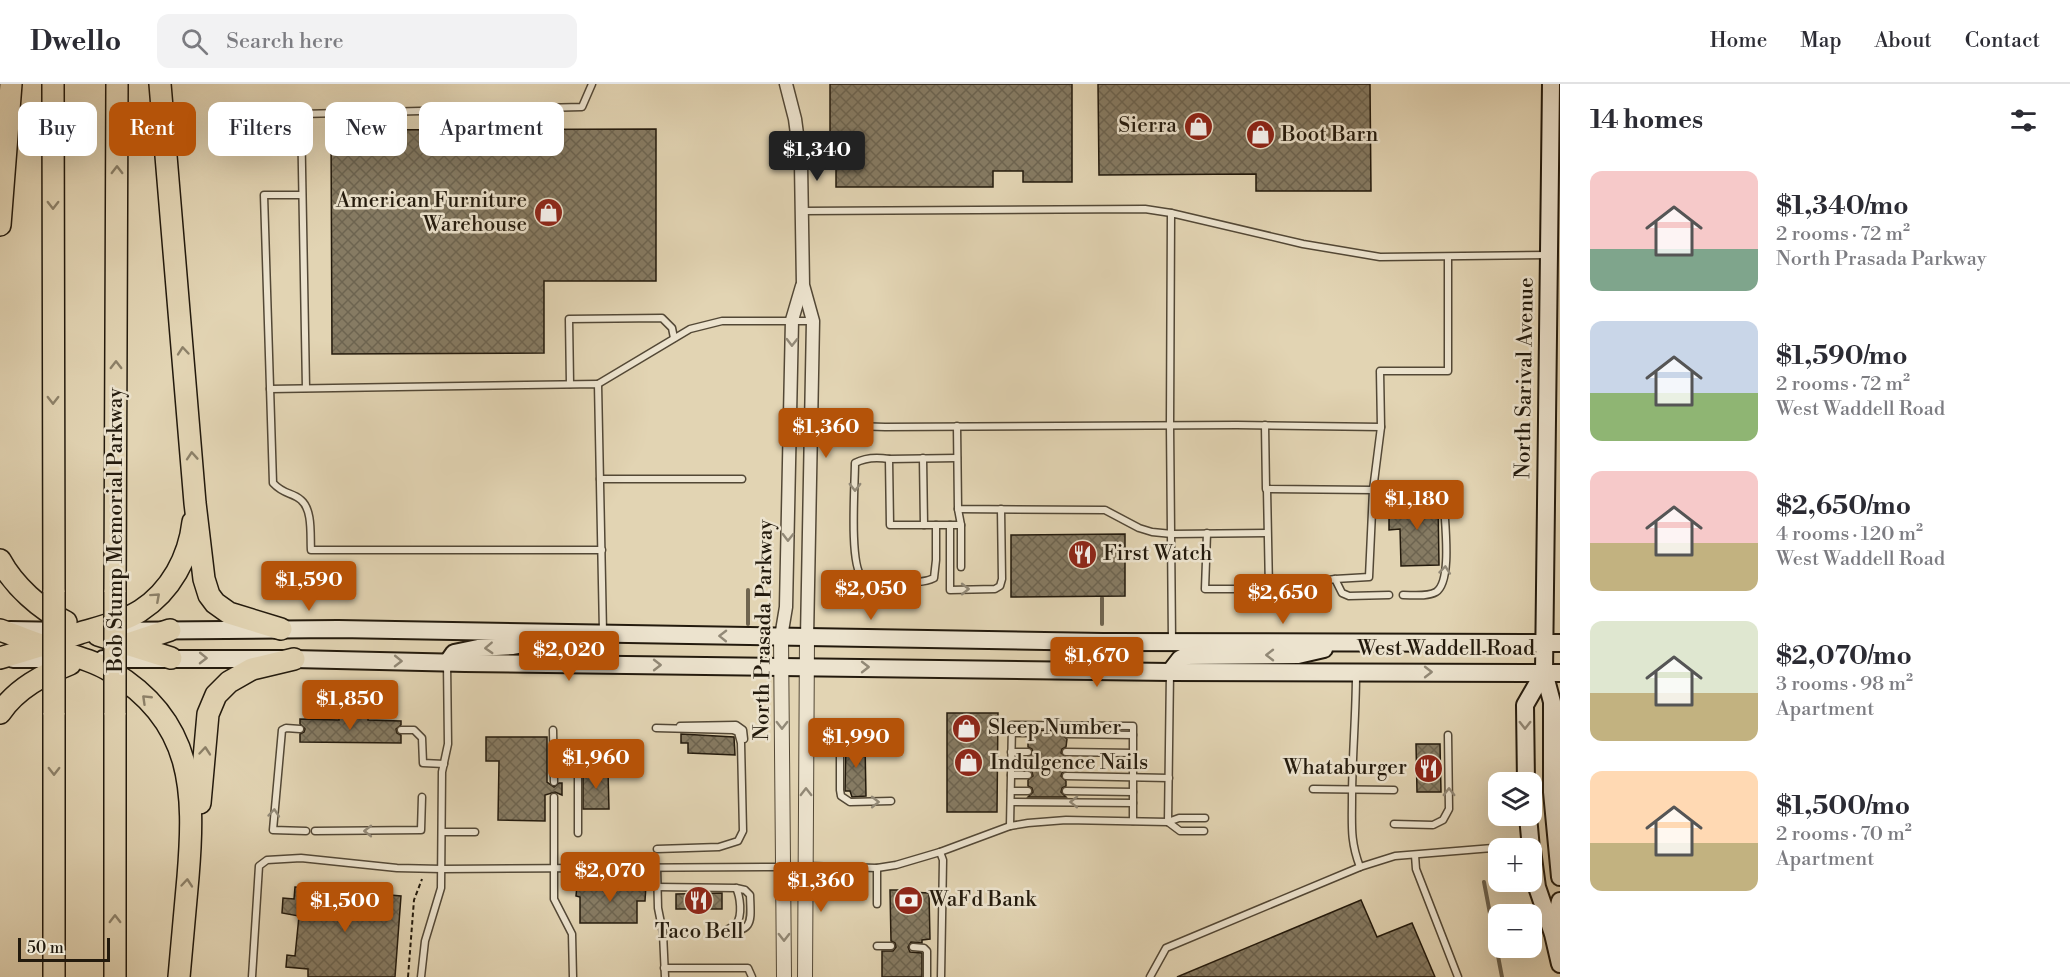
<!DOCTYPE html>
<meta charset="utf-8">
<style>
:root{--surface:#fff;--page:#f2f2f3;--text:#2b2b33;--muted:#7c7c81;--line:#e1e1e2;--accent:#b45309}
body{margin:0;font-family:"Libre Bodoni",serif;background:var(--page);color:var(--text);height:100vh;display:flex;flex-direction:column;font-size:22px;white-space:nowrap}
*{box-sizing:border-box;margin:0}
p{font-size:20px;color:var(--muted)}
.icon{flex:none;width:33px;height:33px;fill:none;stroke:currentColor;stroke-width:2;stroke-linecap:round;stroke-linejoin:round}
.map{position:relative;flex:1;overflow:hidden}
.sheet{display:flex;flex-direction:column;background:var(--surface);width:510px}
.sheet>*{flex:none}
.guide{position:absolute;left:18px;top:18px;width:570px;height:54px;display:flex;gap:12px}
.controls{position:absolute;left:1488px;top:688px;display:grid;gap:12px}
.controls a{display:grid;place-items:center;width:54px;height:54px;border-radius:12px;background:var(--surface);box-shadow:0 6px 24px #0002;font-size:30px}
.scale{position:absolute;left:18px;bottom:15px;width:92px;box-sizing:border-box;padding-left:6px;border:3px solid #231a0d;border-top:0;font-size:16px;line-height:21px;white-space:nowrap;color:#231a0d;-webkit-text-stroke:4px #ece3ce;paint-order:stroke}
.price{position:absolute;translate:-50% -51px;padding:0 14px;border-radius:6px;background:var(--accent);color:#fff;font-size:20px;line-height:39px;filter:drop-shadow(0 2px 3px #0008)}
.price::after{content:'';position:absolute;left:50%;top:36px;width:18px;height:14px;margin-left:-9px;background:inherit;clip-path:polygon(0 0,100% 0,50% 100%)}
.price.selected{background:#222;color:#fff}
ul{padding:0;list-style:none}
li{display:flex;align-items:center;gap:18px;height:150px;padding:0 30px}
li span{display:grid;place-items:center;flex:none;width:168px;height:120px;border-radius:12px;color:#555}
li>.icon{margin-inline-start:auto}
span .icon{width:72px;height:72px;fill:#fffc;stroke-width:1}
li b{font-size:26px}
h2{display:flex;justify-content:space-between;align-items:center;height:72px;padding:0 30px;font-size:26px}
.chip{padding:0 21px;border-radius:12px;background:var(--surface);box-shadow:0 6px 24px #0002;font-size:21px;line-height:54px}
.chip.selected{background:var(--accent);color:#fff}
header{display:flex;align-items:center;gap:36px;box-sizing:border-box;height:84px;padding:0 30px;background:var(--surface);border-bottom:2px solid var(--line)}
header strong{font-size:28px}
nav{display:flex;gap:33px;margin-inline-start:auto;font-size:21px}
.search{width:420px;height:54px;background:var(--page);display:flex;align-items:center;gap:15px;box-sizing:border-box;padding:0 21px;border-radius:12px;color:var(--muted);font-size:22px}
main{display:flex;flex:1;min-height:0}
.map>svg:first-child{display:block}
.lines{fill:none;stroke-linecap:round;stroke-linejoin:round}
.stream{stroke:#6f644f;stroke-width:4}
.building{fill:url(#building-cross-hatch);stroke:#231a0d;stroke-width:1.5}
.service-casing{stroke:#534836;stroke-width:9}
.minor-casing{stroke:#534836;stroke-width:15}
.tertiary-casing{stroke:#534836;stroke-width:16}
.secondary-casing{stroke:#231a0d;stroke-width:20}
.motorway-casing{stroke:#231a0d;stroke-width:24}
.path{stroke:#231a0d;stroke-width:2;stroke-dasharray:4.5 3;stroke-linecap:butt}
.service{stroke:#ece3ce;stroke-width:6}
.minor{stroke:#ece3ce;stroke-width:12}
.tertiary{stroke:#ece3ce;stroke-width:14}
.secondary{stroke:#ece3ce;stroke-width:16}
.motorway{stroke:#e2d4b3;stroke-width:21}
.motorway-bridge-casing{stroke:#231a0d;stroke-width:24;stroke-linecap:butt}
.motorway-bridge{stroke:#e2d4b3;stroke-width:21}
.oneway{stroke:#8c8068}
.oneway2{stroke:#928977}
.labels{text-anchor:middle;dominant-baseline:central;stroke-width:5;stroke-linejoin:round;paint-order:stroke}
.poi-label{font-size:21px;fill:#231a0d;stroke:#ece3ce;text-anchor:start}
.street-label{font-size:21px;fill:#231a0d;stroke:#ece3ce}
</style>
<header>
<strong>Dwello</strong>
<div class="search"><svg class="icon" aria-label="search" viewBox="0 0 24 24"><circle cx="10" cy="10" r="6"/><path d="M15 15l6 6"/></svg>Search here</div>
<nav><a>Home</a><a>Map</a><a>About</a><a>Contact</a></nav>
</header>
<main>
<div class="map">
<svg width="1560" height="893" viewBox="0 0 1560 893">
<defs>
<pattern id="building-cross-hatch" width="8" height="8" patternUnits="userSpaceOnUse" patternTransform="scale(1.5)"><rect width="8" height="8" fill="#867b63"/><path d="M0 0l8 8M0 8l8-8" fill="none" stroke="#6d6450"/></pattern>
</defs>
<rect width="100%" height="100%" fill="#e2d4b3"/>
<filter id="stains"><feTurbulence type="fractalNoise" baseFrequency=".00333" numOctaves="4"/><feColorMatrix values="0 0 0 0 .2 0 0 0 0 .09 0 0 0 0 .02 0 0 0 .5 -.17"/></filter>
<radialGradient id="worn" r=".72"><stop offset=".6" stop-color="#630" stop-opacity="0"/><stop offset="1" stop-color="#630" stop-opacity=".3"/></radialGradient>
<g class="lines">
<g class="stream">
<polyline points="1102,514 1102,540"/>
<polyline points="748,540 748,506"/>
<polyline points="1484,798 1502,893"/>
</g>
</g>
<g class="building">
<polygon points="830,0 1072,0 1072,98 1023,98 1023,87 993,87 993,103 836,103 836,85 830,85"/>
<polygon points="1098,0 1370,0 1371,107 1256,107 1256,90 1099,91"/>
<polygon points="656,45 656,197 544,197 544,269 332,270 331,46"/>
<polygon points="1438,417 1439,481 1401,482 1400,445 1389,446 1389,418"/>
<polygon points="1125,450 1125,512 1011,513 1011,451"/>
<polygon points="947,629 998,629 997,728 947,728"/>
<polygon points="339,632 368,633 368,636 401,637 401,641 396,645 397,649 401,651 401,659 300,658 300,650 304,648 305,645 300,640 300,635 339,636"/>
<polygon points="1032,646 1063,647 1062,651 1067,655 1066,663 1062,665 1061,669 1066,673 1066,687 1062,689 1061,692 1066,697 1066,702 1062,704 1061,708 1066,713 1028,713 1033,708 1032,704 1028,702 1028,696 1033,692 1032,688 1028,686 1028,673 1033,669 1032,665 1028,663 1028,654 1033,651"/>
<polygon points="681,650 734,653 735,671 688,669 688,659 681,659"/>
<polygon points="486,653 547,653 547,698 554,703 559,699 562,699 562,711 555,708 545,711 545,737 498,736 499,677 486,677"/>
<polygon points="846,659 865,659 866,712 852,713 850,707 845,707"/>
<polygon points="1416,660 1440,660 1441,708 1417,708"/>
<polygon points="608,686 609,725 583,725 583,687"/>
<polygon points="646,801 645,817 637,817 637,839 580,839 580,813 576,812 577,802"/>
<polygon points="295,803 401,812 395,893 308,893 308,885 286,883 287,871 295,872 299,832 282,829 283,814 294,815"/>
<polygon points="890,806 908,806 908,808 929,809 930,855 922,856 922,859 911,858 908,863 910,868 922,869 922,893 882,893 882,867 893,867 896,863 895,859 891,857"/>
<polygon points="722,809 722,825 676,825 676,810"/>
<polygon points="1361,816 1377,853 1412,839 1435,893 1177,893"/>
</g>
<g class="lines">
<defs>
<g id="service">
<path d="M302 111H264L273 399C284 411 292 408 301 416 313 426 310 452 311 466H602"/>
<polyline points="803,127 1145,125 1171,129"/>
<polyline points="570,300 569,235 662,234 672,244 674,254"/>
<polyline points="598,300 690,245 722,237 812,237"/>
<polyline points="306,304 301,30 582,23 592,0"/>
<polyline points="270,305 598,300 603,548"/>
<polyline points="791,340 885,343 1237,341 1381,343"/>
<polyline points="1265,341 1266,405 1373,406 1381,343 1380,287 1448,287 1448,173"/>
<polyline points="957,342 958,425 1105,426 1139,444 1152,448 1172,450 1267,449"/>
<polyline points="923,374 924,441"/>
<polyline points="957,374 889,375 890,441 961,441 958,425"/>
<path d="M889 375C877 373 866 373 855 379 855 400 849 480 862 493 868 500 884 498 893 498 905 498 922 500 934 494L936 476V441"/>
<polyline points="600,395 742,395"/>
<path d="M1267 405 1269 505 1335 495 1369 493 1373 406 1428 403 1439 407 1444 416C1444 435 1453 497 1436 508 1427 513 1413 511 1403 511"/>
<polyline points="950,441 950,506 995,505 1000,502 1002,495 1001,425"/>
<polyline points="1207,449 1205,505 1269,505"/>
<polyline points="961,483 961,441"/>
<polyline points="1335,495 1342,509 1349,512 1389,511"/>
<polyline points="1172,558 1170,341 1171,129 1303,160 1380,173 1549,171"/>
<path d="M1356 590C1356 632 1352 673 1352 715 1352 741 1350 757 1360 783"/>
<polyline points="680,642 736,641 743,646 744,655"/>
<polyline points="656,644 733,646 738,648 741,659 743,747 738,757 719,763 657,765"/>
<polyline points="300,645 286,644 282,646 273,746 306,747"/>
<polyline points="401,646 414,646 422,654 423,679 444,680"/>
<polyline points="553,646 554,698"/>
<polyline points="887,647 849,648 842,652 840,660 840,706 841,712 850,718 891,717"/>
<polyline points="1011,649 1028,649"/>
<polyline points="1067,650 1133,651"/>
<polyline points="1011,668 1028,668"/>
<polyline points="1066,668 1133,669"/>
<polyline points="1011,691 1028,691"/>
<polyline points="1066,692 1169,694"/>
<polyline points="1313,705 1394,706"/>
<polyline points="1011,707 1028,707"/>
<polyline points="1066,707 1133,708"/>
<polyline points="554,713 554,815 572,850 573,893"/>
<polyline points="1011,718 1133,719"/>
<polyline points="1168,738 1170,588"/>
<polyline points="1168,738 1180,747 1204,747"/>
<polyline points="1394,740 1433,741 1443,736 1449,725 1448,651"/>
<polyline points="1010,742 1012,641 1133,642 1133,737"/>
<polyline points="315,747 421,746 422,713"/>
<polyline points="442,748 475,748"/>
<polyline points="578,749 578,678 582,665 588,662 630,662"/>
<polyline points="940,768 943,776 941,893"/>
<polyline points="1415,771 1416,785 1458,893"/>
<polyline points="806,782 877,784 896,781 940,768 1010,742 1028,739 1066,736 1168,738 1179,734 1205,734"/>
<polyline points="657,783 658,824 663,849 665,893"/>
<polyline points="877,784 877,820"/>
<path d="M657 803 736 804 745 806 750 811C751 839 754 847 722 849"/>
<path d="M722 849C726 846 732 843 736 840 743 832 740 812 736 804"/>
<polyline points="877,862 891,862"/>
<polyline points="913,863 924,864 927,867 927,893"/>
<polyline points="664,884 748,884 752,893"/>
<polyline points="252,893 259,782 267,776 301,774 397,784 442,785 783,783"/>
<polyline points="421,893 425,857 441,804 442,688 448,660 447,579"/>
<polyline points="1150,893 1166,864 1360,783 1395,772 1530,761"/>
</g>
<g id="minor">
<polyline points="786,0 795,35 801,80 803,201 813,237 807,554"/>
<polyline points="781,553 786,523 792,236 802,202"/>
</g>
<g id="tertiary">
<polyline points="781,553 784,893"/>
<polyline points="805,893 807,554"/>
</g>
<g id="secondary">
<polyline points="1551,0 1544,588 1552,618 1552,708 1560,793"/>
<polyline points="10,546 65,547"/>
<polyline points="103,547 338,545 1103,558 1560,559"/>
<polyline points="13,575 65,575"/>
<polyline points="103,575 294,575 465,579 1170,588 1560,589"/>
<polyline points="447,579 454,569 478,564 513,562 552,555"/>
<polyline points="1170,588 1180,575 1186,572 1298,571 1324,565"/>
<polyline points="1526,699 1525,621 1544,588"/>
<polyline points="1528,732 1531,765"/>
<polyline points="1532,766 1537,803 1553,850 1560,880"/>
<polyline points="1553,849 1560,817"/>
</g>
<g id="motorway">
<polyline points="53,0 54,508"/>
<polyline points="160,0 195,419 204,495 209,511 215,519 229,529 281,545"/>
<polyline points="0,141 11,0"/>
<path d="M0 476C14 502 40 525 66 538"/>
<polyline points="115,508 117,0"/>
<path d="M0 546C20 553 40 561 61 568 78 573 96 578 112 588 194 637 195 708 188 793 185 826 182 860 179 893"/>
<polyline points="98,551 171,574"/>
<polyline points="125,561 170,546"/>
<path d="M0 574C27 566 53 558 80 549 100 543 122 538 140 527 171 507 189 473 193 438"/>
<path d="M0 629C17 604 43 591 70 580"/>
<polyline points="115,629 115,893"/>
<polyline points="200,719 208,630 216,611 229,598 252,585 294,575"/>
<polyline points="54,893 54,629"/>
</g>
</defs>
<use href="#service" class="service-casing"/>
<use href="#minor" class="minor-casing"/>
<use href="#tertiary" class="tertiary-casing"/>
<use href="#secondary" class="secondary-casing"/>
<use href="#motorway" class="motorway-casing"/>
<polyline class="path" points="408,893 414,816 422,795"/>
<use href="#service" class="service"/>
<use href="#minor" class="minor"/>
<use href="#tertiary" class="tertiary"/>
<use href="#secondary" class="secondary"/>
<use href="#motorway" class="motorway"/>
<defs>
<g id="motorway-bridge">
<polyline points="54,508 54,629"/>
<polyline points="115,629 115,508"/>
</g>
</defs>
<use href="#motorway-bridge" class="motorway-bridge-casing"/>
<use href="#motorway-bridge" class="motorway-bridge"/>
</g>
<defs><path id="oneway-chevron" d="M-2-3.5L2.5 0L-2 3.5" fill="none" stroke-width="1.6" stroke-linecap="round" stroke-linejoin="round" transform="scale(1.5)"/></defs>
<g class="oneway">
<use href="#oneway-chevron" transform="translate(117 86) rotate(-90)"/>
<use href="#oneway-chevron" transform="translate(53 121) rotate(90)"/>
<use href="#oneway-chevron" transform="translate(183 267) rotate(-95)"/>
<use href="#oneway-chevron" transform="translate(116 281) rotate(-90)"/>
<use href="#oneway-chevron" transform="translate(53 316) rotate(90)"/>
<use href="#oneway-chevron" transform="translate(192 372) rotate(-94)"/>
<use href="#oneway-chevron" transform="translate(156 513) rotate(-42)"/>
<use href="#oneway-chevron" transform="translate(146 615) rotate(-136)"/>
<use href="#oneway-chevron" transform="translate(205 667) rotate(-85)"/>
<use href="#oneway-chevron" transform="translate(54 687) rotate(90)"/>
<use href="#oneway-chevron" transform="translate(187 799) rotate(-85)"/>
<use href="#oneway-chevron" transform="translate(115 835) rotate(-90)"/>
</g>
<g class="oneway2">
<use href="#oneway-chevron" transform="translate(792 258) rotate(91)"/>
<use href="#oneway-chevron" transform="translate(855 403) rotate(90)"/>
<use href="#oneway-chevron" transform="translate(788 453) rotate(91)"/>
<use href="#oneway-chevron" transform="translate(1445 486) rotate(-84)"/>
<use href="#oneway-chevron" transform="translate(965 505)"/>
<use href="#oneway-chevron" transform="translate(723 552) rotate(-179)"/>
<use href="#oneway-chevron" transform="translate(489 564) rotate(177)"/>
<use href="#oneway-chevron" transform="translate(1270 571) rotate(-180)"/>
<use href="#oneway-chevron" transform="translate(203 574) rotate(1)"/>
<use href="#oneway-chevron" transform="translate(398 577) rotate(1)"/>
<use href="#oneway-chevron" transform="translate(657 581)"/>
<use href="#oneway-chevron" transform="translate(865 583)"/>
<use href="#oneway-chevron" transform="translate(1428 588)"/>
<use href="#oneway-chevron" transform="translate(782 641) rotate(90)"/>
<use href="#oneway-chevron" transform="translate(1525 641) rotate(90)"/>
<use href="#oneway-chevron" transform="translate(806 708) rotate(-90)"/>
<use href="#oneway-chevron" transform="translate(1449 708) rotate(-90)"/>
<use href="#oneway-chevron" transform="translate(875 718) rotate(-1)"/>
<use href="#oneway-chevron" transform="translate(1074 718) rotate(-179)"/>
<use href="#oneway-chevron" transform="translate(274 729) rotate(-85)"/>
<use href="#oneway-chevron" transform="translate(368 747) rotate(180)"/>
<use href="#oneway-chevron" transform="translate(784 853) rotate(90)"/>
</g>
<defs>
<symbol id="shop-disc" viewBox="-11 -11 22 22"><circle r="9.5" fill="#8f2418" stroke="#ece3ce"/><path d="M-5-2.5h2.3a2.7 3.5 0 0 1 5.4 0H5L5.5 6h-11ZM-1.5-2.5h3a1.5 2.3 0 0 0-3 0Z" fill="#fff"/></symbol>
<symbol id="restaurant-disc" viewBox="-11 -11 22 22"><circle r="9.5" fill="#8f2418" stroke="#ece3ce"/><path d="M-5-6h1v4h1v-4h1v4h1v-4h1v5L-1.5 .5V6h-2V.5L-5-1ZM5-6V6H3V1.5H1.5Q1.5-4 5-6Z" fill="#fff"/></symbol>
<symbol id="bank-disc" viewBox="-11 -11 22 22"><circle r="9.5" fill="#8f2418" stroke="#ece3ce"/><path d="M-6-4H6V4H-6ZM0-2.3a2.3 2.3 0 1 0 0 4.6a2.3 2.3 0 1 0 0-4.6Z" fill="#fff"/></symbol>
</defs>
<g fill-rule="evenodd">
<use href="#shop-disc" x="1182" y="26" width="33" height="33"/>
<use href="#shop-disc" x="1244" y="34" width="33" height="33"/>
<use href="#shop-disc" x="532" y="112" width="33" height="33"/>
<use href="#restaurant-disc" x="1066" y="454" width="33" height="33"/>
<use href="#shop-disc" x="950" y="628" width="33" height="33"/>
<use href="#shop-disc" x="952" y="662" width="33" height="33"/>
<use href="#restaurant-disc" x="1412" y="668" width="33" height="33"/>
<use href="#bank-disc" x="892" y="800" width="33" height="33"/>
<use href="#restaurant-disc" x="682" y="800" width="33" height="33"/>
</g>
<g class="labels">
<g class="poi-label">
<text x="1177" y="42" text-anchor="end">Sierra</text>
<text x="1281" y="51">Boot Barn</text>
<text x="527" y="117" text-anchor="end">American Furniture<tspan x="527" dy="24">Warehouse</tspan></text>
<text x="1103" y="470">First Watch</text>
<text x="988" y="644">Sleep Number</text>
<text x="990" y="679">Indulgence Nails</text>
<text x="1407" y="684" text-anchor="end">Whataburger</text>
<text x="929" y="816">WaFd Bank</text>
<text x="699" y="848" text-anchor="middle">Taco Bell</text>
</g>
<g class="street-label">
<text transform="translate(1525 294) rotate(-89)">North Sarival Avenue</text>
<text transform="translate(116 446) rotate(-90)">Bob Stump Memorial Parkway</text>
<text transform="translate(764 546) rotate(-89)">North Prasada Parkway</text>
<text x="1446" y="565">West Waddell Road</text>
</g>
</g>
<rect width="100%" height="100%" filter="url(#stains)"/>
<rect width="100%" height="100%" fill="url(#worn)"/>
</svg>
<div class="controls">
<a><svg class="icon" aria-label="layers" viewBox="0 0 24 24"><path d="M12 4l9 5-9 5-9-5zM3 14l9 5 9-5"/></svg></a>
<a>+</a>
<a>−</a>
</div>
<div class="scale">50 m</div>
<b class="price selected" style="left:817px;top:98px">$1,340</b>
<b class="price" style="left:826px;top:375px">$1,360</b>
<b class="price" style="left:1417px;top:447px">$1,180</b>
<b class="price" style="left:309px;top:528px">$1,590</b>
<b class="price" style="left:871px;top:537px">$2,050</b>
<b class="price" style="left:1283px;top:541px">$2,650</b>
<b class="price" style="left:569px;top:598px">$2,020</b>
<b class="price" style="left:1097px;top:604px">$1,670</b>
<b class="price" style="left:350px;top:647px">$1,850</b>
<b class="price" style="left:856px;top:685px">$1,990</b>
<b class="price" style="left:596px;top:706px">$1,960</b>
<b class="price" style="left:610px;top:819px">$2,070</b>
<b class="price" style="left:821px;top:829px">$1,360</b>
<b class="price" style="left:345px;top:849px">$1,500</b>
<div class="guide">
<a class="chip">Buy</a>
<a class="chip selected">Rent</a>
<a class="chip">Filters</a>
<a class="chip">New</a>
<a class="chip">Apartment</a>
</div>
</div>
<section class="sheet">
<h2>14 homes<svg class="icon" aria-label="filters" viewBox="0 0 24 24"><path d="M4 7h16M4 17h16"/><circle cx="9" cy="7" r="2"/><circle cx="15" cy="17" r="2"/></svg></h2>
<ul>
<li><span style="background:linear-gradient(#f6c9c9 65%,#7fa58c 0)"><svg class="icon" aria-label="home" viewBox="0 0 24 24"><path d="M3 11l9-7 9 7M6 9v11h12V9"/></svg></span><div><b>$1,340/mo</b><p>2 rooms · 72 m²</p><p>North Prasada Parkway</p></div></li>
<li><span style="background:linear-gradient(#c9d6e8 60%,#8fb573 0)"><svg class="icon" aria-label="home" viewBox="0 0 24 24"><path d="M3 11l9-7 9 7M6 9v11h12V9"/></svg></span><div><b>$1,590/mo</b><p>2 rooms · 72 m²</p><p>West Waddell Road</p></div></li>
<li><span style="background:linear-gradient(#f6c9c9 60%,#c2b280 0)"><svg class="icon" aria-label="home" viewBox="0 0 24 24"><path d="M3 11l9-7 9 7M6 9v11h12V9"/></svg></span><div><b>$2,650/mo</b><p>4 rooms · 120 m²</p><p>West Waddell Road</p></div></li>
<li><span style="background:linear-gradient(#dfe7d0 60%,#c2b280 0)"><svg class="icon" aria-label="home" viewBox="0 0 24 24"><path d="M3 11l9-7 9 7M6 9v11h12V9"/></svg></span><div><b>$2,070/mo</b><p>3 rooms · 98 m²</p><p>Apartment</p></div></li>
<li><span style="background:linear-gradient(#ffd9b3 60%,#c2b280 0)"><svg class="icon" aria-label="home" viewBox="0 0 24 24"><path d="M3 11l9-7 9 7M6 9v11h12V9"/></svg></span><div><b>$1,500/mo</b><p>2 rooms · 70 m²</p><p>Apartment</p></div></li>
</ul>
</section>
</main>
